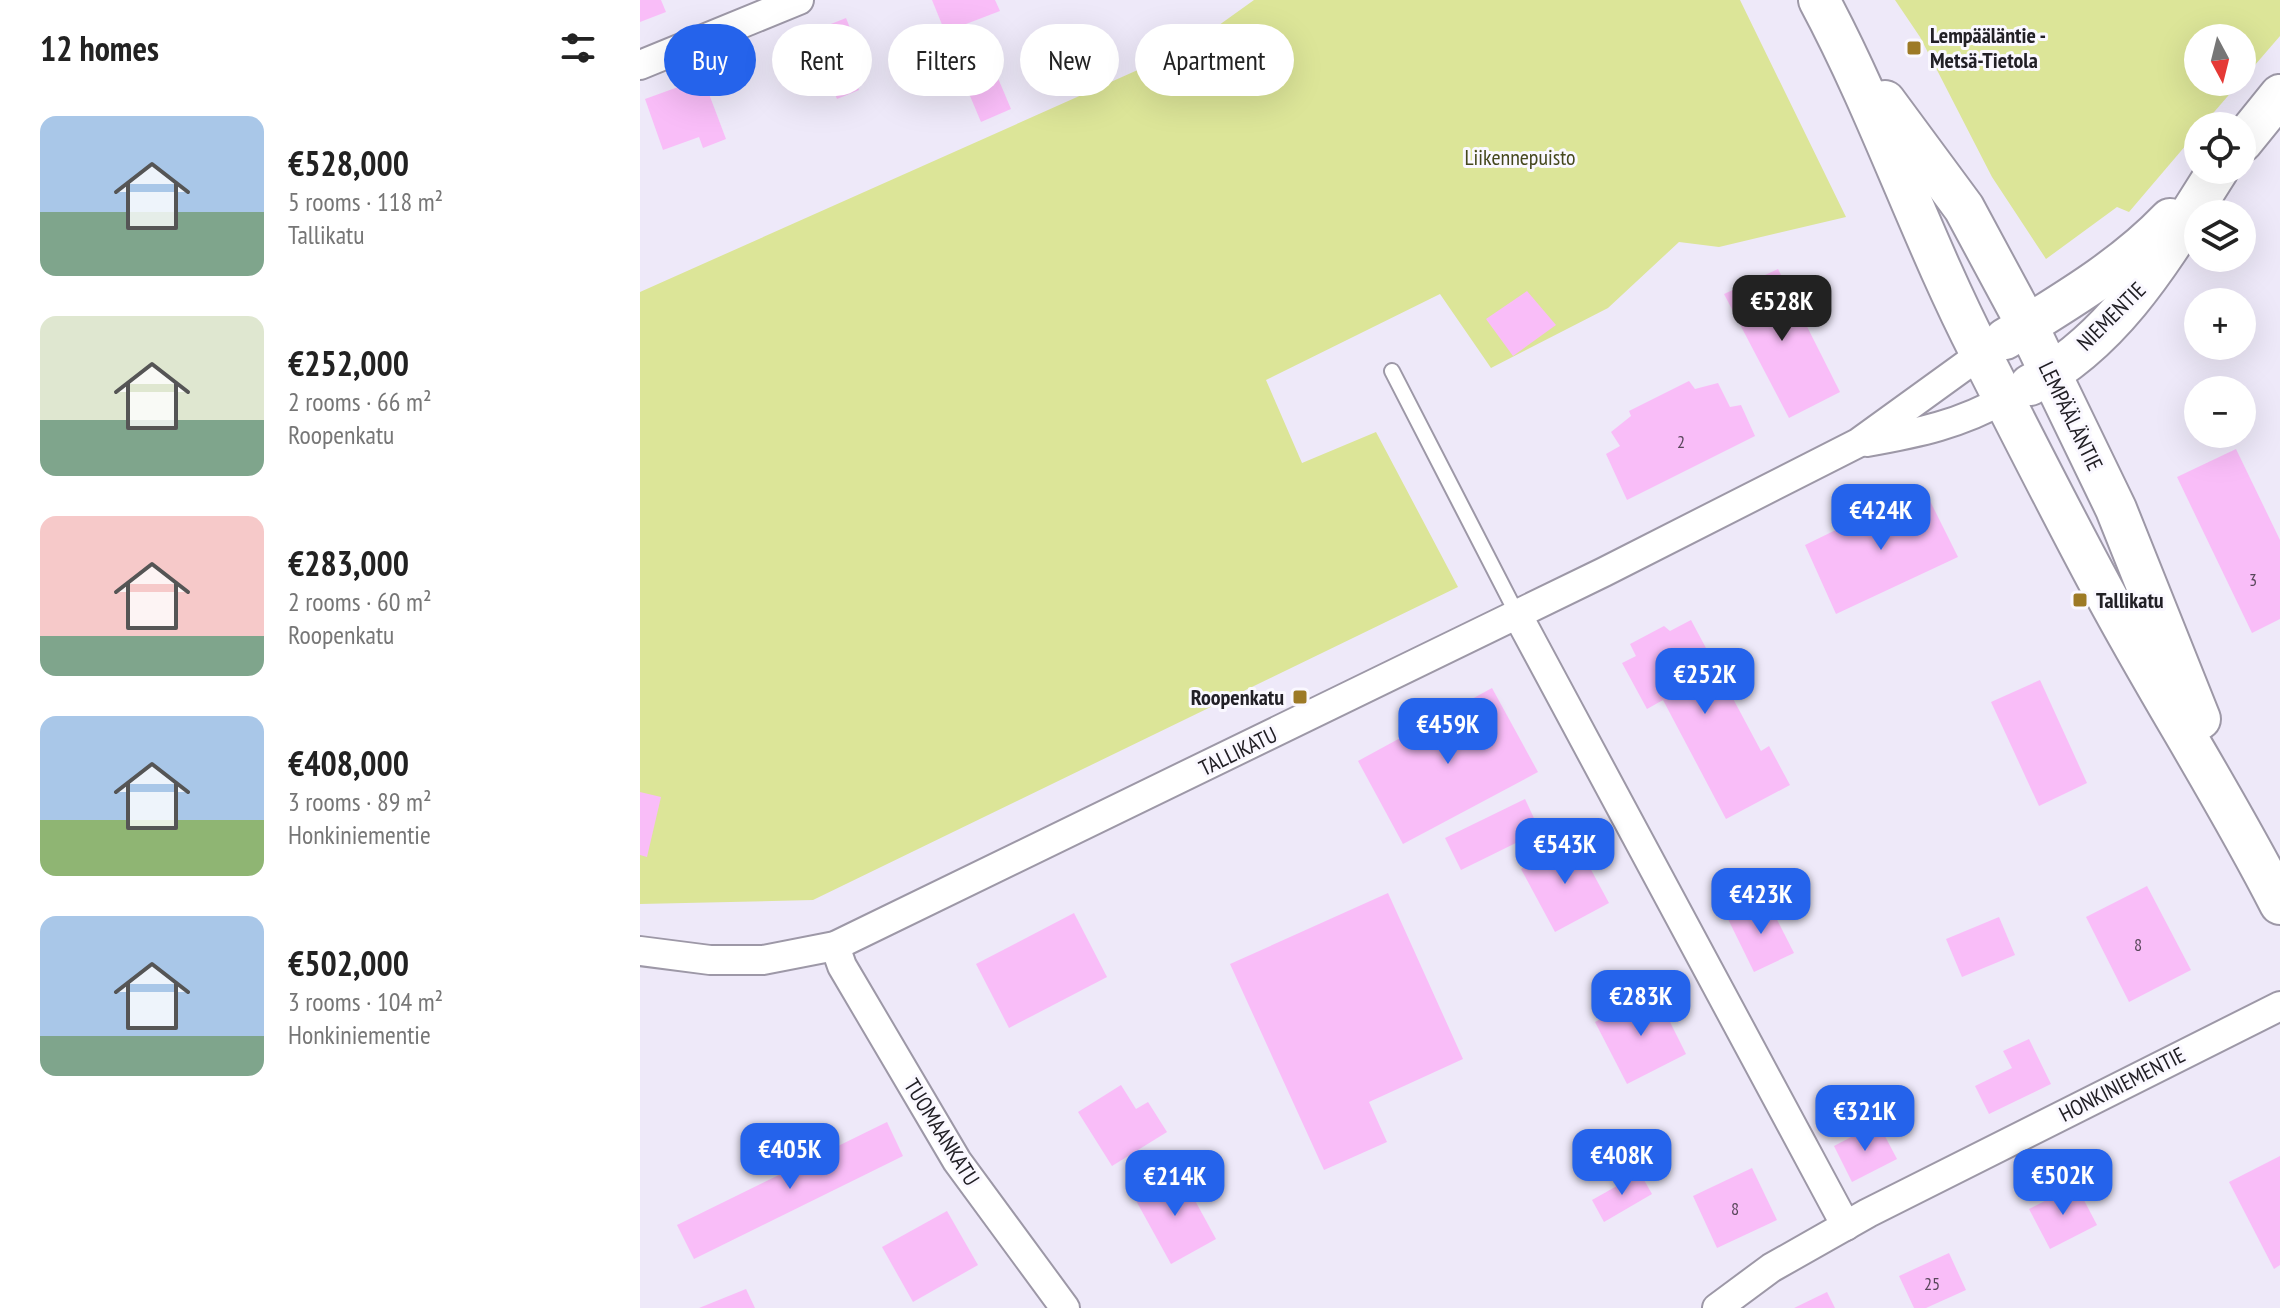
<!DOCTYPE html>
<meta charset="utf-8">
<style>
:root{--surface:#fff;--page:#f6f6f6;--text:#222;--muted:#767676;--accent:#2563eb}
body{margin:0;font-family:"PT Sans Narrow",sans-serif;background:var(--page);color:var(--text);height:100vh;display:flex;flex-direction:column;font-size:30px;white-space:nowrap}
*{box-sizing:border-box;margin:0}
p{font-size:26px;color:var(--muted)}
.icon{flex:none;width:44px;height:44px;fill:none;stroke:currentColor;stroke-width:2;stroke-linecap:round;stroke-linejoin:round}
.map{position:relative;flex:1;overflow:hidden}
.details{display:flex;flex-direction:column;background:var(--surface);width:640px}
.details>*{flex:none}
.top-card{position:absolute;left:24px;top:24px;width:760px;height:72px;display:flex;gap:16px}
.needle{width:52px;rotate:173deg}
.controls{position:absolute;left:1544px;top:24px;display:grid;gap:16px}
.controls a{display:grid;place-items:center;width:72px;height:72px;border-radius:50%;background:var(--surface);box-shadow:0 8px 32px #0002;font-size:40px}
.price{position:absolute;translate:-50% -68px;padding:0 18px;border-radius:16px;background:var(--accent);color:#fff;font-size:26px;line-height:52px;filter:drop-shadow(0 2px 4px #0008)}
.price::after{content:'';position:absolute;left:50%;top:48px;width:24px;height:18px;margin-left:-12px;background:inherit;clip-path:polygon(0 0,100% 0,50% 100%)}
.price.active{background:#222;color:#fff}
ul{padding:0;list-style:none}
li{display:flex;align-items:center;gap:24px;height:200px;padding:0 40px}
li span{display:grid;place-items:center;flex:none;width:224px;height:160px;border-radius:16px;color:#555}
li>.icon{margin-inline-start:auto}
span .icon{width:96px;height:96px;fill:#fffc;stroke-width:1}
li b{font-size:34px}
h2{display:flex;justify-content:space-between;align-items:center;height:96px;padding:0 40px;font-size:34px}
.tag{padding:0 28px;border-radius:36px;background:var(--surface);box-shadow:0 8px 32px #0002;font-size:28px;line-height:72px}
.tag.active{background:var(--accent);color:#fff}
main{display:flex;flex:1;min-height:0}
.map>svg:first-child{display:block}
.green{fill:#dce598}
.building{fill:#f9bdf8}
.lines{fill:none;stroke-linecap:round;stroke-linejoin:round}
.lane-casing{stroke:#9d98a7;stroke-width:18}
.street-casing{stroke:#9d98a7;stroke-width:32}
.secondary-casing{stroke:#9d98a7;stroke-width:44}
.lane{stroke:#fff;stroke-width:14}
.street{stroke:#fff;stroke-width:28}
.secondary{stroke:#fff;stroke-width:40}
.poi-dot{fill:#9d7a26;stroke:#faf8ff;stroke-width:3}
.labels{text-anchor:middle;dominant-baseline:central;stroke-width:6;stroke-linejoin:round;paint-order:stroke}
.number-label{font-size:18px;fill:#58475a}
.poi-label{font-size:22px;font-weight:bold;fill:#222026;stroke:#faf8ff;text-anchor:start}
.park-label{font-size:22px;fill:#45481d;stroke:#faf8ff}
.street-label{font-size:22px;fill:#222026;stroke:#faf8ff}
</style>
<main>
<section class="details">
<h2>12 homes<svg class="icon" aria-label="filters" viewBox="0 0 24 24"><path d="M4 7h16M4 17h16"/><circle cx="9" cy="7" r="2"/><circle cx="15" cy="17" r="2"/></svg></h2>
<ul>
<li><span style="background:linear-gradient(#a9c7e8 60%,#7fa58c 0)"><svg class="icon" aria-label="home" viewBox="0 0 24 24"><path d="M3 11l9-7 9 7M6 9v11h12V9"/></svg></span><div><b>€528,000</b><p>5 rooms · 118 m²</p><p>Tallikatu</p></div></li>
<li><span style="background:linear-gradient(#dfe7d0 65%,#7fa58c 0)"><svg class="icon" aria-label="home" viewBox="0 0 24 24"><path d="M3 11l9-7 9 7M6 9v11h12V9"/></svg></span><div><b>€252,000</b><p>2 rooms · 66 m²</p><p>Roopenkatu</p></div></li>
<li><span style="background:linear-gradient(#f6c9c9 75%,#7fa58c 0)"><svg class="icon" aria-label="home" viewBox="0 0 24 24"><path d="M3 11l9-7 9 7M6 9v11h12V9"/></svg></span><div><b>€283,000</b><p>2 rooms · 60 m²</p><p>Roopenkatu</p></div></li>
<li><span style="background:linear-gradient(#a9c7e8 65%,#8fb573 0)"><svg class="icon" aria-label="home" viewBox="0 0 24 24"><path d="M3 11l9-7 9 7M6 9v11h12V9"/></svg></span><div><b>€408,000</b><p>3 rooms · 89 m²</p><p>Honkiniementie</p></div></li>
<li><span style="background:linear-gradient(#a9c7e8 75%,#7fa58c 0)"><svg class="icon" aria-label="home" viewBox="0 0 24 24"><path d="M3 11l9-7 9 7M6 9v11h12V9"/></svg></span><div><b>€502,000</b><p>3 rooms · 104 m²</p><p>Honkiniementie</p></div></li>
</ul>
</section>
<div class="map">
<svg width="1640" height="1308" viewBox="0 0 1640 1308">
<rect width="100%" height="100%" fill="#eee9f9"/>
<g class="green">
<polygon points="614,0 1100,0 1206,217 1079,247 1039,242 968,308 851,368 800,294 626,380 662,463 736,432 818,587 173,900 0,904 0,292 547,48"/>
<polygon points="1255,0 1640,0 1640,36 1602,80 1602,38 1558,38 1558,82 1600,82 1562,126 1558,126 1558,131 1489,212 1477,207 1406,259 1352,177 1280,37"/>
</g>
<g class="building">
<polygon points="0,0 21,0 26,12 0,22"/>
<polygon points="292,0 355,0 360,11 305,32"/>
<polygon points="206,18 227,70 213,76 219,90 197,99 190,82 164,93 148,56 163,49 158,37"/>
<polygon points="352,64 371,109 341,122 322,77"/>
<polygon points="63,78 86,139 63,148 59,137 23,150 5,99"/>
<polygon points="1138,269 1200,392 1149,418 1084,294"/>
<polygon points="887,291 916,325 873,356 846,319"/>
<polygon points="1049,381 1055,389 1078,383 1090,407 1101,405 1115,436 987,500 966,454 980,446 971,432 991,416 989,411"/>
<polygon points="1596,449 1640,540 1640,619 1612,633 1537,477"/>
<polygon points="1283,487 1318,557 1196,614 1165,545 1204,526 1208,531 1239,516 1236,511"/>
<polygon points="1051,620 1121,751 1129,746 1150,785 1086,819 1023,700 1007,709 982,663 996,656 990,644 1024,626 1030,631"/>
<polygon points="1400,680 1447,783 1399,806 1351,702"/>
<polygon points="852,688 898,772 763,844 718,761"/>
<polygon points="0,792 21,797 7,857 0,855"/>
<polygon points="885,799 900,831 821,870 805,838"/>
<polygon points="935,840 969,903 915,932 881,869"/>
<polygon points="1507,886 1551,970 1489,1002 1446,917"/>
<polygon points="748,893 823,1059 729,1102 747,1142 684,1170 590,964"/>
<polygon points="1127,900 1154,953 1114,972 1088,919"/>
<polygon points="434,913 467,977 369,1028 336,964"/>
<polygon points="1359,917 1375,955 1322,977 1306,939"/>
<polygon points="1015,992 1046,1054 987,1084 955,1022"/>
<polygon points="1389,1039 1411,1084 1349,1114 1335,1086 1372,1068 1363,1051"/>
<polygon points="481,1085 496,1109 508,1102 527,1132 472,1166 438,1112"/>
<polygon points="247,1122 263,1156 54,1259 37,1225"/>
<polygon points="1238,1123 1257,1159 1212,1182 1194,1146"/>
<polygon points="1640,1156 1640,1265 1634,1269 1589,1182"/>
<polygon points="1112,1168 1137,1220 1077,1248 1053,1196"/>
<polygon points="540,1173 576,1239 531,1264 494,1197"/>
<polygon points="1000,1173 1012,1194 964,1222 952,1200"/>
<polygon points="1436,1185 1457,1225 1410,1249 1389,1209"/>
<polygon points="307,1211 338,1265 273,1302 242,1247"/>
<polygon points="1309,1253 1326,1290 1286,1308 1274,1308 1259,1276"/>
<polygon points="106,1289 115,1308 59,1308"/>
<polygon points="1187,1292 1195,1308 1154,1308"/>
</g>
<g class="lines">
<defs>
<polyline id="lane" points="752,371 877,614"/>
<g id="street">
<polyline points="0,65 159,0"/>
<path d="M1227 442C1278 433 1321 424 1366 398"/>
<polyline points="877,614 1206,1226"/>
<polyline points="195,946 202,966 317,1161 425,1308"/>
<polyline points="0,951 70,960 123,960 195,946 964,572 1218,443 1341,354"/>
<polyline points="1077,1308 1131,1268 1228,1213 1640,1006"/>
</g>
<g id="secondary">
<path d="M1179 0C1240 114 1281 237 1340 352 1380 431 1420 510 1462 588 1519 695 1585 796 1640 904"/>
<polyline points="1245,101 1324,208 1387,325 1476,509 1560,719"/>
<polyline points="1602,142 1640,95"/>
<path d="M1365 339C1423 303 1482 269 1530 219"/>
<path d="M1390 385C1478 339 1527 250 1578 170"/>
</g>
</defs>
<use href="#lane" class="lane-casing"/>
<use href="#street" class="street-casing"/>
<use href="#secondary" class="secondary-casing"/>
<use href="#lane" class="lane"/>
<use href="#street" class="street"/>
<use href="#secondary" class="secondary"/>
</g>
<g class="poi-dot">
<rect x="1266" y="40" width="16" height="16" rx="4"/>
<rect x="1432" y="592" width="16" height="16" rx="4"/>
<rect x="652" y="689" width="16" height="16" rx="4"/>
</g>
<g class="labels">
<g class="number-label">
<text x="1041" y="441">2</text>
<text x="1613" y="579">3</text>
<text x="1498" y="944">8</text>
<text x="1095" y="1208">8</text>
<text x="1292" y="1283">25</text>
</g>
<g class="poi-label">
<text x="1290" y="35">Lempääläntie -<tspan x="1290" dy="25">Metsä-Tietola</tspan></text>
<text x="1456" y="600">Tallikatu</text>
<text x="644" y="697" text-anchor="end">Roopenkatu</text>
</g>
<g class="park-label">
<text x="880" y="157">Liikennepuisto</text>
</g>
<g class="street-label">
<text transform="translate(1471 316) rotate(-45)">NIEMENTIE</text>
<text transform="translate(1431 416) rotate(64)">LEMPÄÄLÄNTIE</text>
<text transform="translate(598 751) rotate(-26)">TALLIKATU</text>
<text transform="translate(1482 1084) rotate(-27)">HONKINIEMENTIE</text>
<text transform="translate(302 1132) rotate(58)">TUOMAANKATU</text>
</g>
</g>
</svg>
<div class="controls">
<a><svg class="needle" viewBox="-14 -14 28 28"><path d="M0-13l5 13h-10z" fill="#e53935"/><path d="M0 13l5-13h-10z" fill="#767676"/></svg></a>
<a><svg class="icon" aria-label="locate" viewBox="0 0 24 24"><circle cx="12" cy="12" r="6"/><path d="M12 2v4M12 18v4M2 12h4M18 12h4"/></svg></a>
<a><svg class="icon" aria-label="layers" viewBox="0 0 24 24"><path d="M12 4l9 5-9 5-9-5zM3 14l9 5 9-5"/></svg></a>
<a>+</a>
<a>−</a>
</div>
<b class="price active" style="left:1142px;top:343px">€528K</b>
<b class="price" style="left:1241px;top:552px">€424K</b>
<b class="price" style="left:1065px;top:716px">€252K</b>
<b class="price" style="left:808px;top:766px">€459K</b>
<b class="price" style="left:925px;top:886px">€543K</b>
<b class="price" style="left:1121px;top:936px">€423K</b>
<b class="price" style="left:1001px;top:1038px">€283K</b>
<b class="price" style="left:1225px;top:1153px">€321K</b>
<b class="price" style="left:150px;top:1191px">€405K</b>
<b class="price" style="left:982px;top:1197px">€408K</b>
<b class="price" style="left:1423px;top:1217px">€502K</b>
<b class="price" style="left:535px;top:1218px">€214K</b>
<div class="top-card">
<a class="tag active">Buy</a>
<a class="tag">Rent</a>
<a class="tag">Filters</a>
<a class="tag">New</a>
<a class="tag">Apartment</a>
</div>
</div>
</main>
